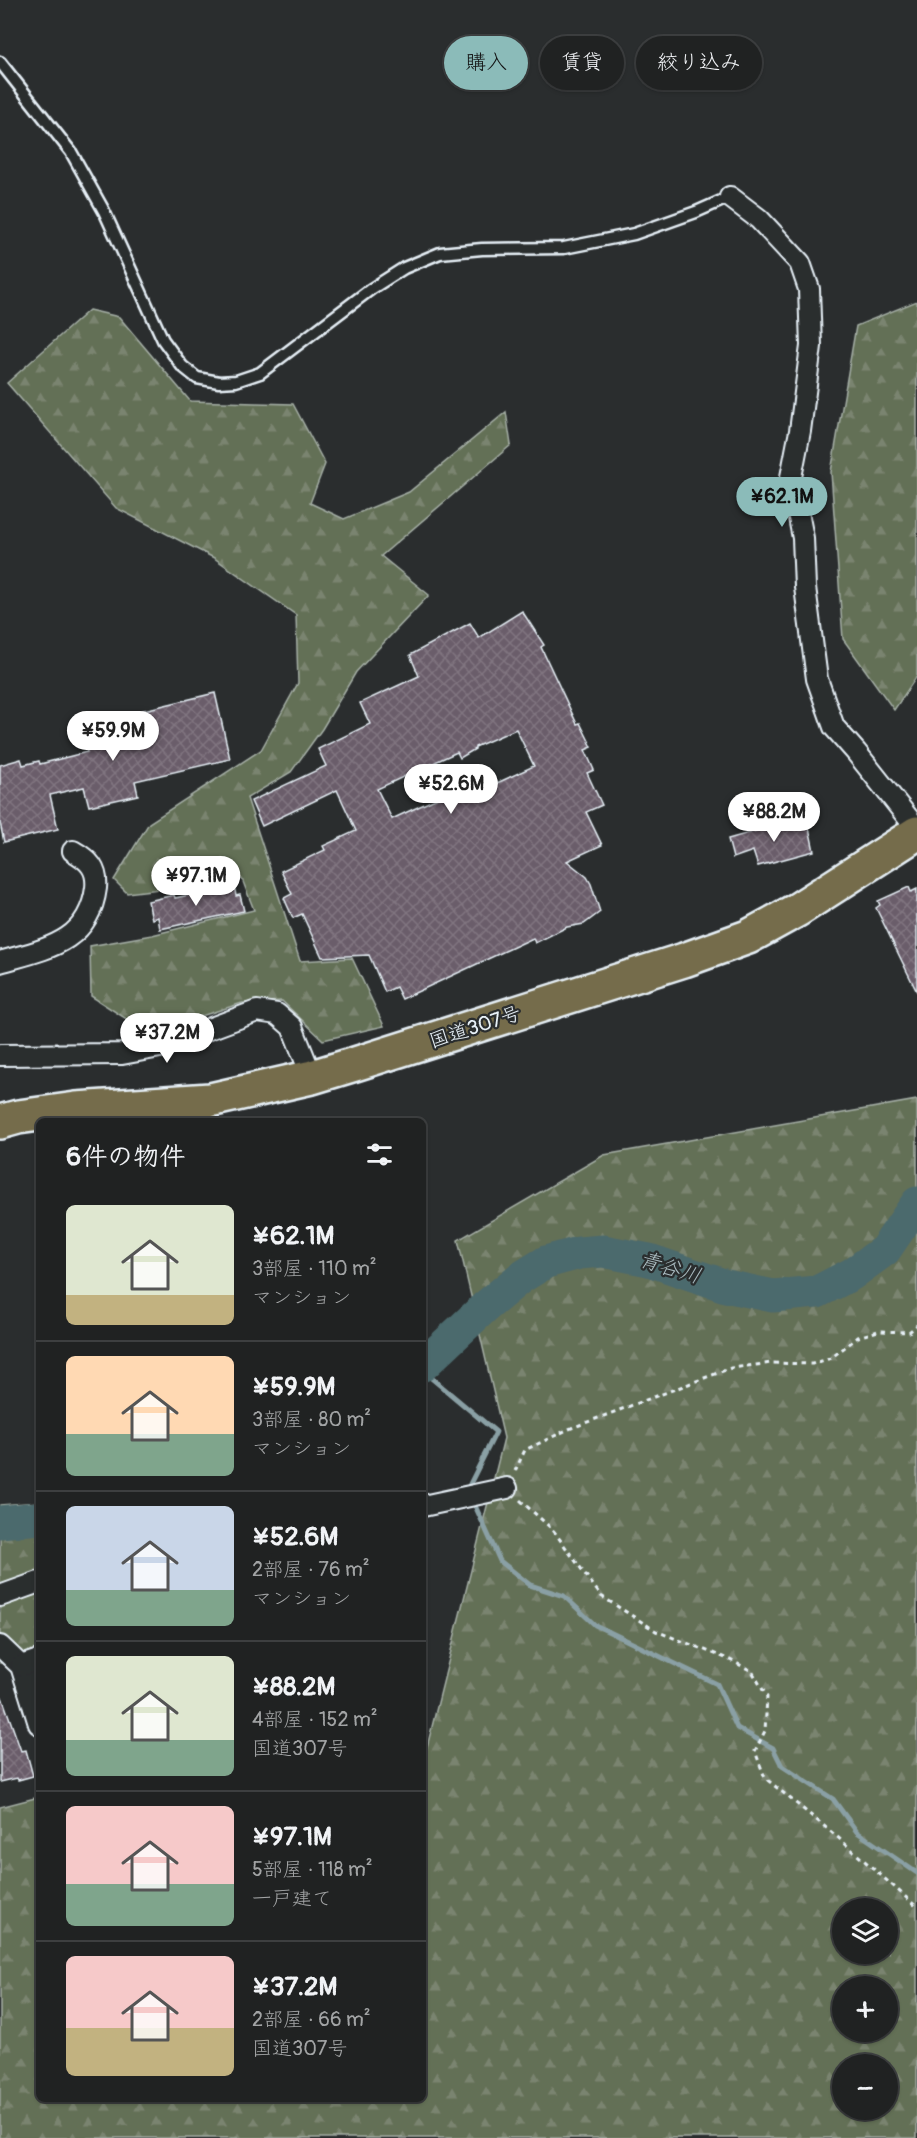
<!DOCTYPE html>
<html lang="ja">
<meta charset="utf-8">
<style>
:root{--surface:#202222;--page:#282a2a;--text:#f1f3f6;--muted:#a2a4a5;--line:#3d3f40;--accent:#8bbbb9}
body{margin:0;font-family:Pangolin,"Klee One",sans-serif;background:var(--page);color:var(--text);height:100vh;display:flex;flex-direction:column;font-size:22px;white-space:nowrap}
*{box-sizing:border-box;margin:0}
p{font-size:20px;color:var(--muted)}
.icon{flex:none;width:33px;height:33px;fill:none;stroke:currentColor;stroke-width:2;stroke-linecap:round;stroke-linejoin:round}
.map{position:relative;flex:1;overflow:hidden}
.details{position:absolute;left:36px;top:1118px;width:390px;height:984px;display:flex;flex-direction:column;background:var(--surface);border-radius:9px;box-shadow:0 2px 4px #0004,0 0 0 2px var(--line)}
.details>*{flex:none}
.banner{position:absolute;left:444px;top:36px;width:382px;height:54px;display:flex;gap:12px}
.tools{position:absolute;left:832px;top:1898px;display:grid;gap:12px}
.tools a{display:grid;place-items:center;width:66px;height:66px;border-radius:50%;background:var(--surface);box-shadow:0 2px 4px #0004,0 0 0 2px var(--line);font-size:30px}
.price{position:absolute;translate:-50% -51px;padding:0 14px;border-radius:21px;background:#fff;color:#222;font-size:20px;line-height:39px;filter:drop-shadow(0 2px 3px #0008)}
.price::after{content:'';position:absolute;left:50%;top:36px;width:18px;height:14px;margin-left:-9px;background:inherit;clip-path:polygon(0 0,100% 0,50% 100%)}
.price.on{background:var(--accent);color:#111}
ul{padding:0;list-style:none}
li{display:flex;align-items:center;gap:18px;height:150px;padding:0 30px}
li+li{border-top:2px solid var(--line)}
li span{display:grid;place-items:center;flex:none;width:168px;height:120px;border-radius:9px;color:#555}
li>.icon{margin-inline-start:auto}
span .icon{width:72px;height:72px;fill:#fffc;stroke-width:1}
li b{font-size:26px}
h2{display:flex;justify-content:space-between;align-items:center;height:72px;padding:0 30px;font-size:26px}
.chip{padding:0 21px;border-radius:27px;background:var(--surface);box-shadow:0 2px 4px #0004,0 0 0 2px var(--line);font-size:21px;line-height:54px}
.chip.on{background:var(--accent);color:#111}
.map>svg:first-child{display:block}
.forest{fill:url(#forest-firs);stroke:#a6b0a7;stroke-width:1.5;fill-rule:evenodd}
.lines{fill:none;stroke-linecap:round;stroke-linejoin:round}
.stream{stroke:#8aa0a5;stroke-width:5}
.river{stroke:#4c6a6d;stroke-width:33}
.building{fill:url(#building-cross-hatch);stroke:#e8f1f8;stroke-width:1.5;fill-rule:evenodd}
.lane-casing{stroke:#e8f1f8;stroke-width:15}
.street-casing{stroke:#e8f1f8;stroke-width:24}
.highway-casing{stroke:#e8f1f8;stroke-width:38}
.path{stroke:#e8f1f8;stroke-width:3;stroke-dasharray:4.5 4.5;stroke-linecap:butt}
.lane{stroke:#2a2d2e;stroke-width:10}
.street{stroke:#2a2d2e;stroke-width:20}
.highway{stroke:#746c4b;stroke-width:33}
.labels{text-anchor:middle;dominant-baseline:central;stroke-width:4.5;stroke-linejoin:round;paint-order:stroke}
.street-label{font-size:20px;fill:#e8f1f8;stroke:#2a2d2e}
.water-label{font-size:21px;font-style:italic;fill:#aabbc0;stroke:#2a2d2e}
</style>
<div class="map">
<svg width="917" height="2138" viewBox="0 0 917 2138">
<defs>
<pattern id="forest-firs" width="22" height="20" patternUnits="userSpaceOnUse" patternTransform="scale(1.5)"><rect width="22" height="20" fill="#646f56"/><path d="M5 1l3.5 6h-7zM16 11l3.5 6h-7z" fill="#7a846f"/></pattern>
<pattern id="building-cross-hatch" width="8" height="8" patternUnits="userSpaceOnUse" patternTransform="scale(1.5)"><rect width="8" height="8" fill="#6b5d6a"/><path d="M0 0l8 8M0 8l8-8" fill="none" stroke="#807580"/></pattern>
</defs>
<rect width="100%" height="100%" fill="#2a2d2e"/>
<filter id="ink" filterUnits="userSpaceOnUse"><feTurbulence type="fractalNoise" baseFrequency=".0167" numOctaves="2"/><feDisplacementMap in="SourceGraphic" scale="12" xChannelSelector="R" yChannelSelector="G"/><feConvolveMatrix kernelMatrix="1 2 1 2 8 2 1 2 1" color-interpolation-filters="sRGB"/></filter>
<g filter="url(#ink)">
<g class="forest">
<polygon points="917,301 917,676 894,710 843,639 831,472 856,326"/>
<polygon points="89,310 119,317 190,401 293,404 325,464 310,503 344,519 409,492 506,412 511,445 381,556 429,595 356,672 322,729 291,772 247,798 300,961 352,958 384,1026 323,1040 282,1001 242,1003 148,1033 91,996 90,946 152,935 254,910 242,879 127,893 114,880 149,823 261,750 298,683 296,615 214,558 116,508 7,383"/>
<path d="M917 1100V2138H0V1807L39 1797V2098H423V1755H425L504 1438 458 1240 604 1155ZM843 1908H888V1953H843ZM843 1986H888V2031H843ZM843 2064H888V2109H843Z"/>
<polygon points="39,1502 39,1651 0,1663 0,1505"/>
</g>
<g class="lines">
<g class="stream">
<polyline points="423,1371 496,1432 468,1488 469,1490"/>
<polyline points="472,1499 500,1561 530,1585 564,1596 595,1625 717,1684 737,1728 773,1748 782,1766 833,1799 857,1832 917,1873"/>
</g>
<g class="river">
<polyline points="423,1365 485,1307 520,1278 546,1262 579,1253 603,1251 649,1260 726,1286 773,1296 817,1292 852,1274 885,1250 917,1203"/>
<polyline points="0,1522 39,1518"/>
</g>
</g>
<g class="building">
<path d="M522 611 544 645 541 647 577 724 580 723 592 747 585 750 594 770 587 773 602 805 586 812 602 845 567 861 587 877 591 884 600 912 584 924 567 927 535 943 533 938 402 999 396 987 385 992 369 955 322 957 302 914 293 918 284 898 292 894 281 871 325 850 323 846 356 831 337 790 262 826 251 801 326 766 318 749 370 724 360 703 419 676 410 655 470 623 479 638ZM516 729 534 766 484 789 481 783 478 784 476 781 472 783 470 779 456 786 457 789 392 819 377 789 457 752 460 758 475 749V747Z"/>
<polygon points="215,693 230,759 135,781 138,795 89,806 84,787 50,795 58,829 4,842 0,823 0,765 21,759 23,765 39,761 40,764 87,752 85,743 90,742 86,724"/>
<polygon points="791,821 808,823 814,851 758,866 753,851 733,858 728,839"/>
<polygon points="234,885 236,896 240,895 244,911 160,929 158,917 152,919 148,901 174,895 175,898"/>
<polygon points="909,887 911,892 917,889 917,992 876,908 880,905 878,901"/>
<polygon points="2,1697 21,1751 26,1750 33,1776 18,1780 17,1778 0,1782 0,1698"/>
</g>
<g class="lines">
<defs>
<polyline id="lane" points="0,62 71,152 104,211 163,340 182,366 197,378 219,382 236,381 260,373 371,289 404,268 440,253 482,249 564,248 634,234 696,212 730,197"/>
<g id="street">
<polyline points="730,197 759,219 800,263 809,289 811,346 800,431 791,477 803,538 805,587 817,679 834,727 856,752 917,829"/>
<path d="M0 962C45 949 89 943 96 888 98 869 89 860 73 851"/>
<polyline points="0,1055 122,1054 160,1047 257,1011 277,1014 292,1027 312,1077"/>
<polyline points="423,1506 507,1488"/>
<polyline points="0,1596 39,1582"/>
<polyline points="0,1646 21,1666 39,1724"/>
<polyline points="21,1666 39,1660"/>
</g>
<polyline id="highway" points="0,1122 18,1117 76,1109 210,1100 312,1077 355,1064 684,960 748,937 797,910 917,833"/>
</defs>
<use href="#lane" class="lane-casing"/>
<use href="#street" class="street-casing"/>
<use href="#highway" class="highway-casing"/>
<g class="path">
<polyline points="515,1471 525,1450 569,1429 731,1368 772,1363 812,1364 831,1358 858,1337 878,1331 909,1332 917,1325"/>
<polyline points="520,1500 553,1530 601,1596 656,1631 728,1659 752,1671 767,1697 765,1731 755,1751 765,1778 835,1835 917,1907"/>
</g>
<use href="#lane" class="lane"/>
<use href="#street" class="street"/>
<use href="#highway" class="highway"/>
</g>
</g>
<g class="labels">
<g class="street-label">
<text transform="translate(475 1027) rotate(-18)">国道307号</text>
</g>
<g class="water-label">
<text transform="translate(670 1268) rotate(17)">青谷川</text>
</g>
</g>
</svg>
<div class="tools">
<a><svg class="icon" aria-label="layers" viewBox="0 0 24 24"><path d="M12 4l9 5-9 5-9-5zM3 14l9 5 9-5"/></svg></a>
<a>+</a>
<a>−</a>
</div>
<b class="price on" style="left:782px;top:528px">¥62.1M</b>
<b class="price" style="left:113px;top:762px">¥59.9M</b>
<b class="price" style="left:451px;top:815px">¥52.6M</b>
<b class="price" style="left:774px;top:843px">¥88.2M</b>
<b class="price" style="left:196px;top:907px">¥97.1M</b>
<b class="price" style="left:167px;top:1064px">¥37.2M</b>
<div class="banner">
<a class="chip on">購入</a>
<a class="chip">賃貸</a>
<a class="chip">絞り込み</a>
</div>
<section class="details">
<h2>6件の物件<svg class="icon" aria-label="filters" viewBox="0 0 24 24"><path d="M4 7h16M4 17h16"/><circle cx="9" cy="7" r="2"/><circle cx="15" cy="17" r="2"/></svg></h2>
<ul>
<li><span style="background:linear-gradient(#dfe7d0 75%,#c2b280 0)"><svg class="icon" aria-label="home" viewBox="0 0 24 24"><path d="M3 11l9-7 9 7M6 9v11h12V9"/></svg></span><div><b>¥62.1M</b><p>3部屋 · 110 m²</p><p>マンション</p></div></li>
<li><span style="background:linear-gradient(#ffd9b3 65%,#7fa58c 0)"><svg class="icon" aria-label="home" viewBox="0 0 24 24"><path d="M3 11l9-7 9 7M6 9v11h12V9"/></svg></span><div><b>¥59.9M</b><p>3部屋 · 80 m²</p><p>マンション</p></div></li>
<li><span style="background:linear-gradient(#c9d6e8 70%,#7fa58c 0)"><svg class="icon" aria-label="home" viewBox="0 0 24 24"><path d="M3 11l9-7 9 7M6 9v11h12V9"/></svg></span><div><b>¥52.6M</b><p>2部屋 · 76 m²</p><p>マンション</p></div></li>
<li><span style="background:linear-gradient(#dfe7d0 70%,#7fa58c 0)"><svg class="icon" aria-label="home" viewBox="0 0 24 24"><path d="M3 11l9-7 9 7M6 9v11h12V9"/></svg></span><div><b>¥88.2M</b><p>4部屋 · 152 m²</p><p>国道307号</p></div></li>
<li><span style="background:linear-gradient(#f6c9c9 65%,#7fa58c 0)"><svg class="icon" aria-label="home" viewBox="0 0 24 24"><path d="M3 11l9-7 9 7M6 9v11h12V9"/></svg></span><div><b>¥97.1M</b><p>5部屋 · 118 m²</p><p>一戸建て</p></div></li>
<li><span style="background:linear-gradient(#f6c9c9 60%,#c2b280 0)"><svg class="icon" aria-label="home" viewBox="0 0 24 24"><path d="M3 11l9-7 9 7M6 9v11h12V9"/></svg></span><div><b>¥37.2M</b><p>2部屋 · 66 m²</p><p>国道307号</p></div></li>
</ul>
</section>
</div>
